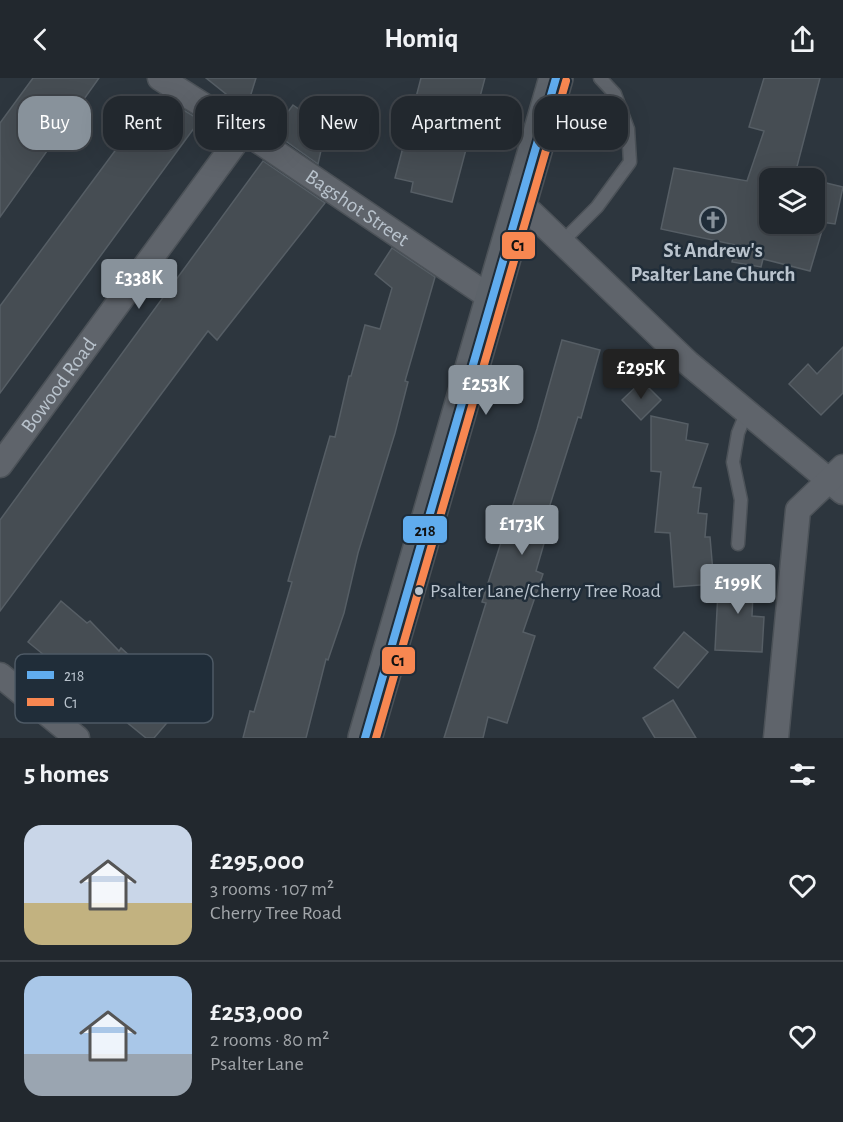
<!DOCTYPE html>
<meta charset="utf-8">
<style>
:root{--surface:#22282e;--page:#2e343a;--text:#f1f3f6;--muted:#a2a6aa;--line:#3f444a;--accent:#88929b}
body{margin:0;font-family:"Alegreya Sans",sans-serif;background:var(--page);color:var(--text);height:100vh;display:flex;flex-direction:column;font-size:22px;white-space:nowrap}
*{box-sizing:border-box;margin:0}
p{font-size:20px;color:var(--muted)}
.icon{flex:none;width:33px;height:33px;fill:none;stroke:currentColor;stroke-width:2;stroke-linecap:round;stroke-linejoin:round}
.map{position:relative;height:660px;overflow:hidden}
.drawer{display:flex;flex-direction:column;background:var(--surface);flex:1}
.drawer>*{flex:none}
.hud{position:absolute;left:18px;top:18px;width:807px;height:54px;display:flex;gap:12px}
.buttons{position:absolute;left:759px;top:90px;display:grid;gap:12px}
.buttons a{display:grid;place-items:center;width:66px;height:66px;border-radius:12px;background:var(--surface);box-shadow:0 6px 24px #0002,0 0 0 2px var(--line);font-size:30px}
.price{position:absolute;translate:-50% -51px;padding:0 14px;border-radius:6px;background:var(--accent);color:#fff;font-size:20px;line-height:39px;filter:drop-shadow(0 2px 3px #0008)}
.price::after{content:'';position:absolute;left:50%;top:36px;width:18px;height:14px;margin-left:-9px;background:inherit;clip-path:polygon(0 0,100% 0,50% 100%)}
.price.on{background:#222;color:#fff}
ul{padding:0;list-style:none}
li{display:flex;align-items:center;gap:18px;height:150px;padding:0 24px}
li+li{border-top:2px solid var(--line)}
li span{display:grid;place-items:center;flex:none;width:168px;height:120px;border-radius:18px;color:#555}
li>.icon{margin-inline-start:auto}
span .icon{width:72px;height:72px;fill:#fffc;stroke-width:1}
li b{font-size:26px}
h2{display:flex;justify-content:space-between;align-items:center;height:72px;padding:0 24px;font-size:26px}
.chip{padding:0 21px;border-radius:18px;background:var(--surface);box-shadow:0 6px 24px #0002,0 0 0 2px var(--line);font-size:21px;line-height:54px}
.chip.on{background:var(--accent);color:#fff}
header{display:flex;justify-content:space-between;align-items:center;height:78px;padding:0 24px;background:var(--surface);font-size:27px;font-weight:600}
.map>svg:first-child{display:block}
.building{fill:#464d53;stroke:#565e65;stroke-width:1.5}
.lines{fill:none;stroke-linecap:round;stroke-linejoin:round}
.lane-casing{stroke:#4c5258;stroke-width:15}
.street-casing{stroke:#4c5258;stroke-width:27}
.secondary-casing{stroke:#4c5258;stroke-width:36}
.lane{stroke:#5f646b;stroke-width:12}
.street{stroke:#5f646b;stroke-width:24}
.secondary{stroke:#5d636a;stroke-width:33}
.bus-1-casing{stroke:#202d39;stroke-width:12}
.bus-2-casing{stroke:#202d39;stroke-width:12}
.bus-1{stroke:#60acee;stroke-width:8}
.bus-2{stroke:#f88751;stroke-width:8}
.bus-dot{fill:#b9c3cd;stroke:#202d39;stroke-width:2}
.labels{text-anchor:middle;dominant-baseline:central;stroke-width:5;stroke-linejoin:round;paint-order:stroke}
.bus-label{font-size:20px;fill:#b9c3cd;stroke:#202d39;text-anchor:start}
.street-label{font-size:21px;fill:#b9c3cd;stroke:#202d39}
.poi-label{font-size:21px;font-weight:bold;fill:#b9c3cd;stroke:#202d39}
.key{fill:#202d39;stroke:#4e5a65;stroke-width:1.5}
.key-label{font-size:16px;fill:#b9c3cd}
.line-badge{stroke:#202d39;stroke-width:2}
.pale-badge-label{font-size:16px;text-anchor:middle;font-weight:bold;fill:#111}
</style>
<header><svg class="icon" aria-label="back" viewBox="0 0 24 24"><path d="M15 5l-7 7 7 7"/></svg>Homiq<svg class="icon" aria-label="share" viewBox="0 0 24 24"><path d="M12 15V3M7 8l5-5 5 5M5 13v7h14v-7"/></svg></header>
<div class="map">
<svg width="843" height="660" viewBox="0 0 843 660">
<rect width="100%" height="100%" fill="#2d363e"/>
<g class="building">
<polygon points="33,0 99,0 0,139 0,45"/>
<polygon points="206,0 256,0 246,32"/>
<polygon points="421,0 485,0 452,124 411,114 413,104 395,100"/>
<polygon points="764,0 820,0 794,100 770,100 770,146 824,146 810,193 763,181 761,189 732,184 736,167 661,151 674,90 747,103 764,53 749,49"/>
<polygon points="167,22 200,42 0,315 0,228 143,35 152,41"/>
<polygon points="293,27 326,50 318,86 273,54"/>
<polygon points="263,83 325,125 217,262 208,253 0,533 0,442"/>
<polygon points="814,102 843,109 835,146 814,143"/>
<polygon points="392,170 435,199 405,303 408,304 395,355 358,475 344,535 328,582 326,581 306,660 243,660 250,633 254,634 292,504 288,503 298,468 330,358 335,359 349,298 351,298 365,247 380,251 392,210 375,196"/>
<polygon points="562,262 600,272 581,340 578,339 549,430 554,431 536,493 543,496 523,554 535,558 507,645 488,639 483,660 444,660 486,525 482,524 537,351"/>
<polygon points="843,269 843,315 821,337 789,306 808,286 817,296"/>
<polygon points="642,303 661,322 641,342 622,322"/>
<polygon points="651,338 688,346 686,362 708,366 693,409 701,410 698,435 707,436 705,459 710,459 714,506 674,509 670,455 655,454 661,394 651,393"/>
<polygon points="736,491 754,492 752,538 764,539 762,574 715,572 718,513"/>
<polygon points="61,523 87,545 90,543 119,573 121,570 145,592 147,589 188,620 154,660 146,660 28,564"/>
<polygon points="684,554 708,574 678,610 654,590"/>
<polygon points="673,622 696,660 655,660 643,640"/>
</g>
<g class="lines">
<defs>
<g id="lane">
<polyline points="561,165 597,129 630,84 628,51 615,16 600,0"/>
<polyline points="738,466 741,422 733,384 738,355 747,333"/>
</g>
<g id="street">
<path id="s1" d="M160 0 244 53 491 220"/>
<polyline points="519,123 688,285 843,414"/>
<path id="s2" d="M0 387 244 53"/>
<polyline points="0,597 77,660"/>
<polyline points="776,660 798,432 843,389"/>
</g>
<polyline id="secondary" points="365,660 556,0"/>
</defs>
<use href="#lane" class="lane-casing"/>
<use href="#street" class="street-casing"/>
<use href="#secondary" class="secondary-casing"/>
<use href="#lane" class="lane"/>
<use href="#street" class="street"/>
<use href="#secondary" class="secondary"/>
<defs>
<polyline id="bus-1" points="365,660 556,0"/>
<polyline id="bus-2" points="376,660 566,3"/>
</defs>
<use href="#bus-1" class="bus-1-casing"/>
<use href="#bus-2" class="bus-2-casing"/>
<use href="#bus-1" class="bus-1"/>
<use href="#bus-2" class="bus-2"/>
</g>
<defs>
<symbol id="church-ring" viewBox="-11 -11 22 22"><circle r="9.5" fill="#202d39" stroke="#88929b" stroke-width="1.5"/><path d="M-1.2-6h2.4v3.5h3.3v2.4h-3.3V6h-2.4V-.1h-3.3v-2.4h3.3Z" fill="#88929b"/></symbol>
</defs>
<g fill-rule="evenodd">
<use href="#church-ring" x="698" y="127" width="30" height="30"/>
</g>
<circle class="bus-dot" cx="419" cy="513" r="5"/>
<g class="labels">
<g class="bus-label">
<text x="430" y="513">Psalter Lane/Cherry Tree Road</text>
</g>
<g class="street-label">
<text stroke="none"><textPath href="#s1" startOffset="236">Bagshot Street</textPath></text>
<text stroke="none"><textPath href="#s2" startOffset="99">Bowood Road</textPath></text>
</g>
<g class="poi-label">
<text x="713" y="172">St Andrew's<tspan x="713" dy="24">Psalter Lane Church</tspan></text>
</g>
</g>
<rect x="15" y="576" width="198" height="69" rx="9" class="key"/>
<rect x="27" y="593" width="27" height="8" fill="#60acee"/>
<rect x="27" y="620" width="27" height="8" fill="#f88751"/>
<g class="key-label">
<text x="64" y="603">218</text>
<text x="64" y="630">C1</text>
</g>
<g class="line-badge">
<rect x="501" y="153" width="35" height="29" rx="6" fill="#f88751"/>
<rect x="402" y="437" width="46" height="29" rx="6" fill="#60acee"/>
<rect x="381" y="568" width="35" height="29" rx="6" fill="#f88751"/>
</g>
<g class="pale-badge-label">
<text x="518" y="173">C1</text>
<text x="425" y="458">218</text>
<text x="398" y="588">C1</text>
</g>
</svg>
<div class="buttons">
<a><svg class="icon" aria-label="layers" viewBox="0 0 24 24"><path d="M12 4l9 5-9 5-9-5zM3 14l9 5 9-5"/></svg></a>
</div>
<b class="price" style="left:139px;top:232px">£338K</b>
<b class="price on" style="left:641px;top:322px">£295K</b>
<b class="price" style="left:486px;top:338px">£253K</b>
<b class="price" style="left:522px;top:478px">£173K</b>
<b class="price" style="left:738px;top:537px">£199K</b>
<div class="hud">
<a class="chip on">Buy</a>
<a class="chip">Rent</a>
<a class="chip">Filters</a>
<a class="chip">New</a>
<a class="chip">Apartment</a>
<a class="chip">House</a>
</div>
</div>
<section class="drawer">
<h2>5 homes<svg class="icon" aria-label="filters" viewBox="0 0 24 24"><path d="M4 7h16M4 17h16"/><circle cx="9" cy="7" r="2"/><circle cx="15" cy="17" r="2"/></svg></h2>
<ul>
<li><span style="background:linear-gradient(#c9d6e8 65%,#c2b280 0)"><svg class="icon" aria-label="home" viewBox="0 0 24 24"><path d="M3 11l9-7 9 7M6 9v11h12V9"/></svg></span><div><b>£295,000</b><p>3 rooms · 107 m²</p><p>Cherry Tree Road</p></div><svg class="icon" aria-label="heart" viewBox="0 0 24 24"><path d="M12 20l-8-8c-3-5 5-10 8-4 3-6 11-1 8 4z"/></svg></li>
<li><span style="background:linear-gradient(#a9c7e8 65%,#9aa5b1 0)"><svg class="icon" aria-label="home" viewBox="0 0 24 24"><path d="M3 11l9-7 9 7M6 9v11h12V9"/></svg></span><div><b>£253,000</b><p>2 rooms · 80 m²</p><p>Psalter Lane</p></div><svg class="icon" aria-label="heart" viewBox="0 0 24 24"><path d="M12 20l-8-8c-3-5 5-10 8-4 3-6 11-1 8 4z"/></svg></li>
</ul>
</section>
